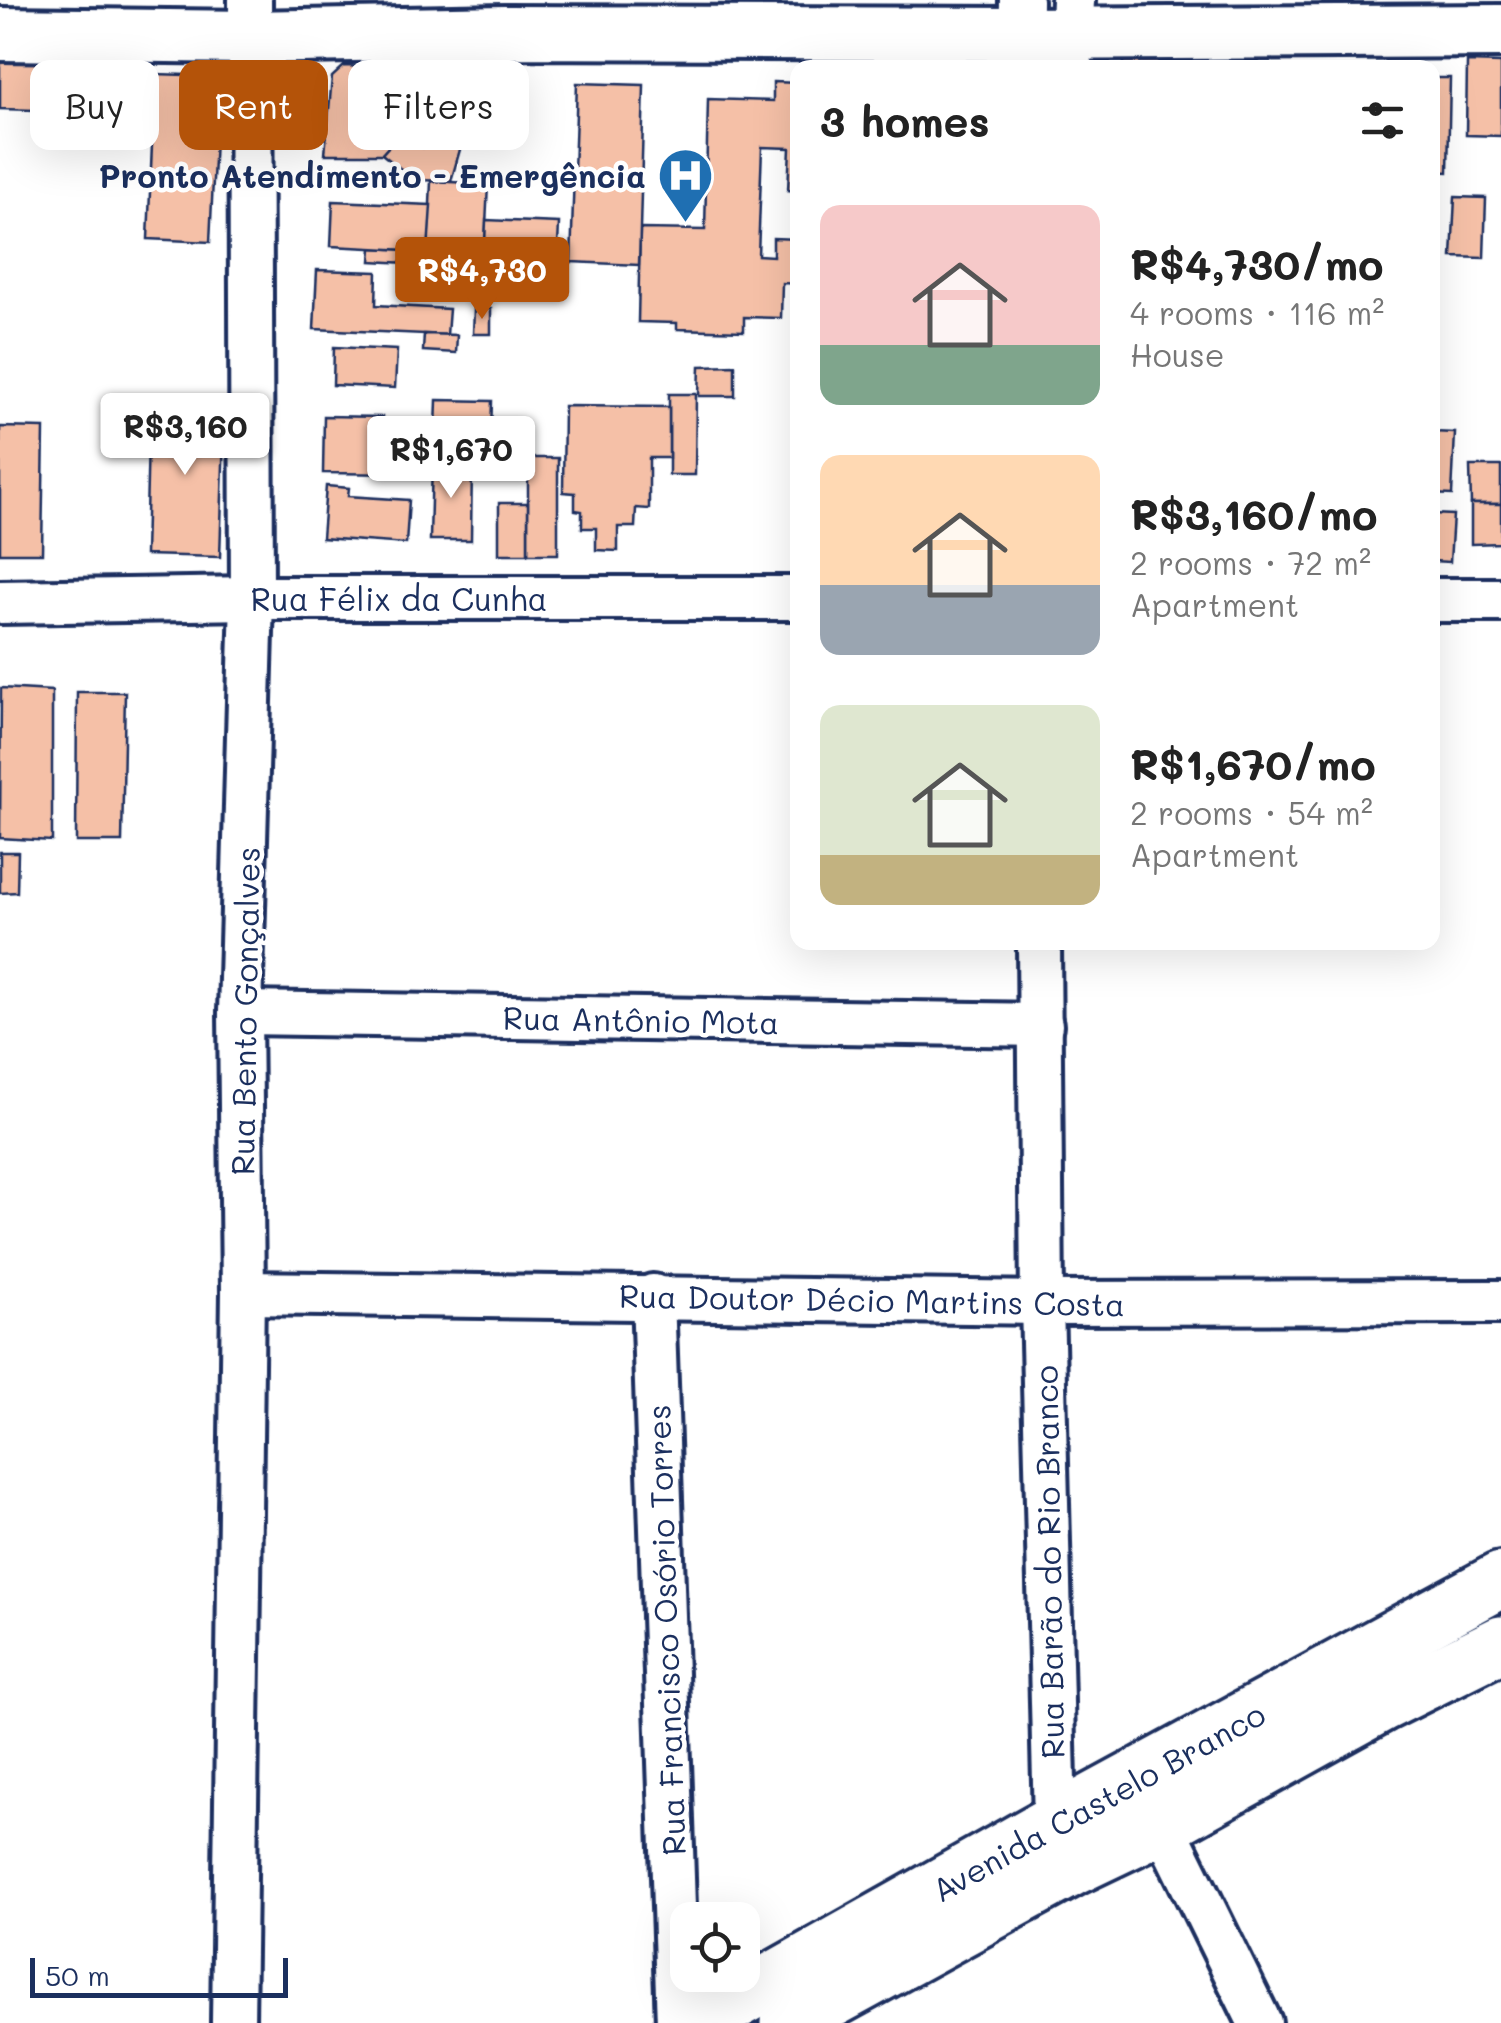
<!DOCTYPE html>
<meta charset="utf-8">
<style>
:root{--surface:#fff;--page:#f6f6f6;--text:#222;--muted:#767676;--accent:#b45309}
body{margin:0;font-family:Mali,sans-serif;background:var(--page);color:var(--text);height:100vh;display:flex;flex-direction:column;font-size:38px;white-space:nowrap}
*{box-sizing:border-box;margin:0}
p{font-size:32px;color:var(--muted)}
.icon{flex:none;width:55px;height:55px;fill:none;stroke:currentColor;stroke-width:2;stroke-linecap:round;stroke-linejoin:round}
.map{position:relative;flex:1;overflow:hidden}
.side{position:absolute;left:790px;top:60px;width:650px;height:890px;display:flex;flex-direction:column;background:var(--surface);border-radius:20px;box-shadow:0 10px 40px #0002}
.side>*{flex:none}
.top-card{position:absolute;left:30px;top:60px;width:610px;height:90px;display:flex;gap:20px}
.tools{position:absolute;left:670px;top:1902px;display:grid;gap:20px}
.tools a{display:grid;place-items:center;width:90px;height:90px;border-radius:20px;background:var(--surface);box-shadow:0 10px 40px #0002;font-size:50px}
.scale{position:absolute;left:30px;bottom:25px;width:258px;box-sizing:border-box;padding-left:10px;border:5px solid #1b2f5e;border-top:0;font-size:28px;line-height:35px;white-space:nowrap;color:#1b2f5e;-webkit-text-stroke:8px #fff;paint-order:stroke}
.price{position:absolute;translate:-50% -85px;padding:0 22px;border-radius:10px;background:#fff;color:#222;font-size:32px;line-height:65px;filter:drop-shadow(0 2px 5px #0008)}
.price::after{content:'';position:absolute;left:50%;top:60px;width:30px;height:22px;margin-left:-15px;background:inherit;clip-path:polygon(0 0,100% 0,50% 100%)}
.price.selected{background:var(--accent);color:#fff}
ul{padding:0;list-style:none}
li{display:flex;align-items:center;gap:30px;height:250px;padding:0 30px}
li span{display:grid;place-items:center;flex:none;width:280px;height:200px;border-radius:20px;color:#555}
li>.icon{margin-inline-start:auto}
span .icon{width:120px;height:120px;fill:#fffc;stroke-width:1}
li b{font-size:42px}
h2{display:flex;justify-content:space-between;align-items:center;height:120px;padding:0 30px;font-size:42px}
.tag{padding:0 35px;border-radius:20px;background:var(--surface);box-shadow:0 10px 40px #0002;font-size:35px;line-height:90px}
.tag.selected{background:var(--accent);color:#fff}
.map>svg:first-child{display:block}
.building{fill:#f5c0a7;stroke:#1b2f5e;stroke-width:2.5}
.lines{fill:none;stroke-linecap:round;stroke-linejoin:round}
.minor-casing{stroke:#1b2f5e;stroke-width:50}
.tertiary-casing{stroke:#1b2f5e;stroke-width:60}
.secondary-casing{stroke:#1b2f5e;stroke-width:62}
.minor{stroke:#fff;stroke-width:42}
.tertiary{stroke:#fff;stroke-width:52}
.secondary{stroke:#fff;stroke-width:55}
.labels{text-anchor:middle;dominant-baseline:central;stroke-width:9;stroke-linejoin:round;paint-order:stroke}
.poi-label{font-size:32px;font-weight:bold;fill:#1b2f5e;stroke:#fff;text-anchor:end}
.street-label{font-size:32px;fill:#1b2f5e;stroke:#fff}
</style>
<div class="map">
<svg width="1501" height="2023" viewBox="0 0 1501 2023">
<rect width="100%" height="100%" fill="#fff"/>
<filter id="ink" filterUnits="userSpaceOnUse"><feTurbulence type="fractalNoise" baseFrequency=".01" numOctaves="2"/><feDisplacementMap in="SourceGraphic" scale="20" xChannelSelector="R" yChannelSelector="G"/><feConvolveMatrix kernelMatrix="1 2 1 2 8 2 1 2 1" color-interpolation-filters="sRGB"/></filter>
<g filter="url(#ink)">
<g class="building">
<polygon points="1123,56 1232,62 1232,68 1123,68"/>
<polygon points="0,58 147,62 146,113 0,109"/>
<polygon points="1467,62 1501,63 1501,136 1466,135"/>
<polygon points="344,66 461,71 471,79 475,97 423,148 407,146 400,134 382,154 325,154 332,77"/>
<polygon points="155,74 218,76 210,242 148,239"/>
<polygon points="1432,78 1450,78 1448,172 1432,171"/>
<polygon points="773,82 798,83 798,191 788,190 790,148 762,147 758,255 773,256 773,238 798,239 798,284 782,283 781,318 744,317 744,331 677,329 677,323 638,322 640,229 705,230 708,99 773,101"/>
<polygon points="577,83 644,85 639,265 571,262"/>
<polygon points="475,97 451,181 415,180 382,154 400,134 407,146 423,148"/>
<polygon points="431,181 488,184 484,267 371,261 372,248 428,251"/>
<polygon points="1455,197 1486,198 1484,258 1452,257"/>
<polygon points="333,201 431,205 428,251 331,246"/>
<polygon points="486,220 559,223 557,270 484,267"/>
<polygon points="317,270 377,272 376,305 449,309 447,335 314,329"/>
<polygon points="474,309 491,309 491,334 473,334"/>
<polygon points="424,334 457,335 456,353 423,351"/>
<polygon points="334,347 397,350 395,388 333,385"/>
<polygon points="735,365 735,396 699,396 700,366"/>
<polygon points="669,394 696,394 695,475 669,475"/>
<polygon points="149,400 225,402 220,557 145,555"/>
<polygon points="437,400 492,401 491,431 436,430"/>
<polygon points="564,406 669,407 669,458 649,458 649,509 636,508 635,527 618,527 618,551 596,550 596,528 582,528 582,511 575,510 575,493 563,492"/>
<polygon points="324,416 382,417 381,442 406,443 405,474 323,473"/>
<polygon points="0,427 44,428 42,553 0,553"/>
<polygon points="1432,432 1455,433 1452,495 1432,494"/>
<rect x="528" y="458" width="30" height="96"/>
<polygon points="432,461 472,462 471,540 430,540"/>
<polygon points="1470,466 1501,466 1501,504 1471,504"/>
<polygon points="326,486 349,488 348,496 409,500 406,544 322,538"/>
<rect x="499" y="503" width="29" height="51"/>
<polygon points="1471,504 1501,504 1501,543 1471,544"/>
<polygon points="1432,514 1453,515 1450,562 1432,561"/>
<polygon points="1,688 52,691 52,841 0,838"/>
<polygon points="77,692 125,692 122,842 76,842"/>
<polygon points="0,852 18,852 17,892 0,893"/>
</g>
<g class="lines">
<defs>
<g id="minor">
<polyline points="1020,68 1021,0"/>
<polyline points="1070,68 1073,0"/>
<polyline points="1432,600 1501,600"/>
<polyline points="0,602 252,598 798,598"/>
<polyline points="1039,942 1042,1303 1055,1822 1064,1845"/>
<polyline points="240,1013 1041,1025"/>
<polyline points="243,1293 1042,1303 1501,1302"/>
<polyline points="653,1296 678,2023"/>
<polyline points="1149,1797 1260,2023"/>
<polyline points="233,2023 243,1293 240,1013 252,598 250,0"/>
</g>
<polyline id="tertiary" points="0,34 251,37 504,32 1021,34 1501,31"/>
<g id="secondary">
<polyline points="697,2023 1055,1822 1501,1580"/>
<polyline points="789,2023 1074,1867 1164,1824 1381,1704 1501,1644"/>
</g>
</defs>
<use href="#minor" class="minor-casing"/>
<use href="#tertiary" class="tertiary-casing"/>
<use href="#secondary" class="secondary-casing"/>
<use href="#minor" class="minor"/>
<use href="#tertiary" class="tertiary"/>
<use href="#secondary" class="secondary"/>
</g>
</g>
<defs>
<symbol id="hospital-pin" viewBox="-11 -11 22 30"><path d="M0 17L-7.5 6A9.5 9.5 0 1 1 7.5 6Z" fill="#1f6fb2" stroke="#fff"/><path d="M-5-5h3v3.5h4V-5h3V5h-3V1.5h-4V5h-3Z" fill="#fff"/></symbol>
</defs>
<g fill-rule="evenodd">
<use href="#hospital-pin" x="654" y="144" width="63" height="86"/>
</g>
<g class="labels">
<g class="poi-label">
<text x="646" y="175">Pronto Atendimento - Emergência</text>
</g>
<g class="street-label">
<text x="399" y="598">Rua Félix da Cunha</text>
<text transform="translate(244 1011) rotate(-89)">Rua Bento Gonçalves</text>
<text transform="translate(641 1019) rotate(1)">Rua Antônio Mota</text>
<text transform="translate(872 1299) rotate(1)">Rua Doutor Décio Martins Costa</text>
<text transform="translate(1048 1562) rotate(-91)">Rua Barão do Rio Branco</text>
<text transform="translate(665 1630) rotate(-92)">Rua Francisco Osório Torres</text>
<text transform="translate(1098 1801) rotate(-29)">Avenida Castelo Branco</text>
</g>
</g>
</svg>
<div class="tools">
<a><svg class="icon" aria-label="locate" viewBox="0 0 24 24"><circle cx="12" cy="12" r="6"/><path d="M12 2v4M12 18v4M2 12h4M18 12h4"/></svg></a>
</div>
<div class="scale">50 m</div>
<b class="price selected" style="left:482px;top:322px">R$4,730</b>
<b class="price" style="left:185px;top:478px">R$3,160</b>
<b class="price" style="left:451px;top:501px">R$1,670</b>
<div class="top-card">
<a class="tag">Buy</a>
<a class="tag selected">Rent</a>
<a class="tag">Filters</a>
</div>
<section class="side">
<h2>3 homes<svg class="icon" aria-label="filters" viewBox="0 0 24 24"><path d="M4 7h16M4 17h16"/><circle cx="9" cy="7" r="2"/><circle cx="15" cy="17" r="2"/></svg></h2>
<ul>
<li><span style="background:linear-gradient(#f6c9c9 70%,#7fa58c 0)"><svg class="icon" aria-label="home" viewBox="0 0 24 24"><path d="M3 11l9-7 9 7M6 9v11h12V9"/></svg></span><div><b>R$4,730/mo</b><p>4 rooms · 116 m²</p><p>House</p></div></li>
<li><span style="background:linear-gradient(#ffd9b3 65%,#9aa5b1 0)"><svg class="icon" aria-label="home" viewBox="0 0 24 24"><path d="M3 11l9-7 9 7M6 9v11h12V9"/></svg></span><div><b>R$3,160/mo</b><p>2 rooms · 72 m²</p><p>Apartment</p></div></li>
<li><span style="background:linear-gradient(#dfe7d0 75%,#c2b280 0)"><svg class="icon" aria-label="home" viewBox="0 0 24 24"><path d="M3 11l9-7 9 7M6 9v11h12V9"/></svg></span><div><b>R$1,670/mo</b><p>2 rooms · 54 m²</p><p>Apartment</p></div></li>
</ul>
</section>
</div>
